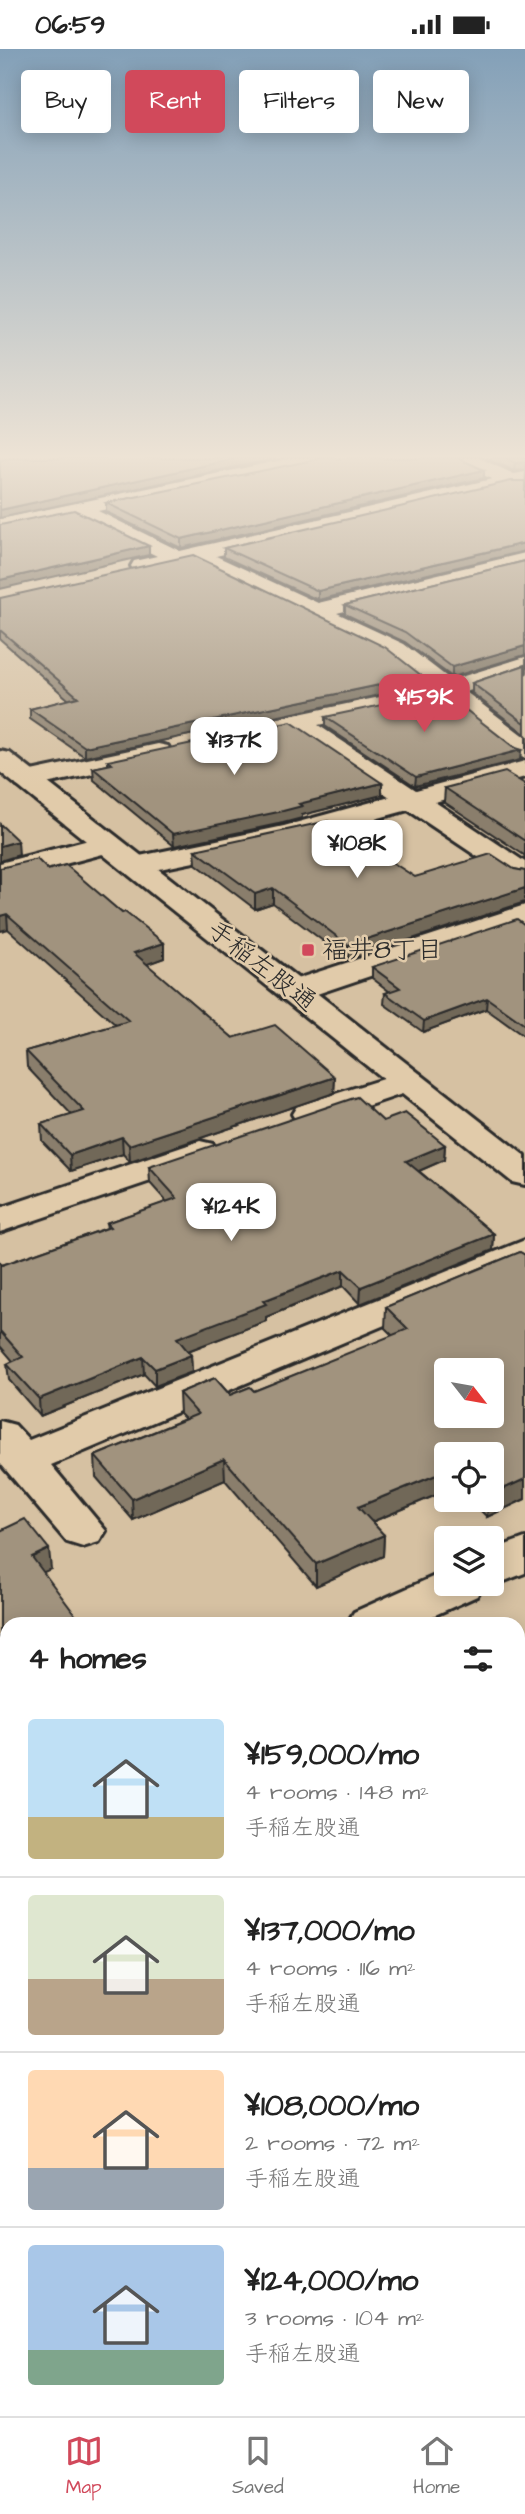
<!DOCTYPE html>
<meta charset="utf-8">
<style>
:root{--surface:#fff;--page:#f6f6f6;--text:#222;--muted:#767676;--line:#e0e0e0;--accent:#d1495b}
body{margin:0;font-family:"Architects Daughter","Klee One",sans-serif;background:var(--page);color:var(--text);height:100vh;display:flex;flex-direction:column;font-size:26px;white-space:nowrap}
*{box-sizing:border-box;margin:0}
p{font-size:23px;color:var(--muted)}
.icon{flex:none;width:38px;height:38px;fill:none;stroke:currentColor;stroke-width:2;stroke-linecap:round;stroke-linejoin:round}
.map{position:relative;flex:1;overflow:hidden}
.drawer{position:absolute;left:0px;top:1568px;width:525px;height:800px;display:flex;flex-direction:column;background:var(--surface);border-radius:21px 21px 0 0;box-shadow:0 4px 18px #0003}
.drawer>*{flex:none}
.banner{position:absolute;left:21px;top:21px;width:483px;height:63px;display:flex;gap:14px}
.needle{width:46px;rotate:121deg}
.controls{position:absolute;left:434px;top:1309px;display:grid;gap:14px}
.controls a{display:grid;place-items:center;width:70px;height:70px;border-radius:7px;background:var(--surface);box-shadow:0 4px 18px #0003;font-size:35px}
.price{position:absolute;translate:-50% -60px;padding:0 16px;border-radius:14px;background:#fff;color:#222;font-size:23px;line-height:46px;filter:drop-shadow(0 2px 4px #0008)}
.price::after{content:'';position:absolute;left:50%;top:42px;width:21px;height:16px;margin-left:-10px;background:inherit;clip-path:polygon(0 0,100% 0,50% 100%)}
.price.active{background:var(--accent);color:#fff}
ul{padding:0;list-style:none}
li{display:flex;align-items:center;gap:21px;height:175px;padding:0 28px}
li+li{border-top:2px solid var(--line)}
li span{display:grid;place-items:center;flex:none;width:196px;height:140px;border-radius:7px;color:#555}
li>.icon{margin-inline-start:auto}
span .icon{width:84px;height:84px;fill:#fffc;stroke-width:1}
li b{font-size:30px}
h2{display:flex;justify-content:space-between;align-items:center;height:84px;padding:0 28px;font-size:30px}
.pill{padding:0 24px;border-radius:7px;background:var(--surface);box-shadow:0 4px 18px #0003;font-size:24px;line-height:63px}
.pill.active{background:var(--accent);color:#fff}
.status{display:flex;justify-content:space-between;align-items:center;height:49px;padding:0 35px;background:var(--surface);direction:ltr}
.status svg{height:19px;fill:currentColor}
.tab-bar{display:flex;justify-content:space-around;align-items:center;height:98px;border-top:2px solid var(--line);background:var(--surface);font-size:19px;color:var(--muted)}
.tab-bar a{display:grid;justify-items:center;gap:4px}
.tab-bar .active{color:var(--accent)}
.map>svg:first-child{display:block}
.lines{fill:none;stroke-linecap:round;stroke-linejoin:round}
.street-casing{stroke:#2b2b2b;stroke-width:6}
.primary-casing{stroke:#2b2b2b;stroke-width:6}
.street{fill:#e1cbaa;fill-rule:evenodd}
.primary{fill:#e1cbaa;fill-rule:evenodd}
.wall{fill:#8a7e6c;stroke:#2b2b2b;stroke-width:2;fill-rule:evenodd}
.shaded-wall{fill:#716758;stroke:#2b2b2b;stroke-width:2}
.building{fill:#a1937e;stroke:#2b2b2b;stroke-width:2;fill-rule:evenodd}
.poi-dot{fill:#d1495b;stroke:#e1cbaa;stroke-width:2.5}
.labels{text-anchor:middle;dominant-baseline:central;stroke-width:5;stroke-linejoin:round;paint-order:stroke}
.poi-label{font-size:26px;fill:#2b2b2b;stroke:#e1cbaa;text-anchor:start}
.street-label{font-size:26px;fill:#2b2b2b;stroke:#e1cbaa}
</style>
<div class="status"><b>06:59</b><svg viewBox="0 0 49 12"><path d="M0 12V9h3v3zM5 12V6h3v6zM10 12V3h3v9zM15 12V0h3v12zM26 1h20v11H26zM47 4h2v5h-2z"/></svg></div>
<div class="map">
<svg width="525" height="2367" viewBox="0 0 525 2367">
<rect width="100%" height="100%" fill="#d6c1a2"/>
<filter id="ink" filterUnits="userSpaceOnUse"><feTurbulence type="fractalNoise" baseFrequency=".0143" numOctaves="2"/><feDisplacementMap in="SourceGraphic" scale="14" xChannelSelector="R" yChannelSelector="G"/><feConvolveMatrix kernelMatrix="1 2 1 2 8 2 1 2 1" color-interpolation-filters="sRGB"/></filter>
<g filter="url(#ink)">
<g class="lines">
<defs>
<g id="street">
<polygon points="292,409 333,409 323,415 98,462 180,502 492,430 454,413 451,409 479,409 514,425 525,423 524,438 510,438 216,507 318,554 525,504 525,518 337,564 404,595 451,631 525,608 525,623 466,643 525,688 525,709 516,707 443,650 318,676 416,741 525,712 525,728 435,753 525,813 525,835 514,832 408,761 287,794 135,825 125,822 120,816 125,810 284,777 390,748 291,682 241,693 232,691 228,685 232,679 241,677 428,638 386,605 192,512 142,524 134,522 131,517 134,512 157,507 75,467 0,482 0,470"/>
<polygon points="158,695 168,697 171,703 168,709 27,739 17,737 13,731 17,725"/>
<polygon points="108,786 118,789 123,795 118,801 0,832 0,814"/>
<polygon points="525,856 525,875 305,949 293,952 281,949 277,942 281,935"/>
<polygon points="408,1022 420,1025 425,1032 420,1039 310,1076 297,1073 292,1065 297,1057"/>
<polygon points="200,1092 213,1095 218,1103 213,1111 0,1183 0,1159"/>
<polygon points="525,1191 525,1217 51,1416 106,1482 99,1493 83,1498 67,1493 0,1414 0,1372 15,1376 29,1391"/>
<polygon points="525,1489 525,1524 492,1537 486,1535 492,1535 492,1501"/>
<polygon points="446,1522 446,1535 483,1535 477,1547 415,1575 347,1575 354,1563"/>
<polygon points="7,1720 7,1762 0,1765 0,1723"/>
<polygon points="525,1835 525,1883 518,1885 518,1838"/>
<polygon points="7,2118 7,2177 0,2180 0,2121"/>
</g>
<polygon id="primary" points="0,702 10,704 525,1107 525,1136 512,1133 0,723"/>
</defs>
<use href="#street" class="street-casing"/>
<use href="#primary" class="primary-casing"/>
<use href="#street" class="street"/>
<use href="#primary" class="primary"/>
</g>
<g class="wall">
<polygon points="486,409 525,409 525,421 514,422"/>
<polygon points="484,421 484,429 181,499 106,463 106,454"/>
<polygon points="525,432 318,551 224,508 224,499"/>
<polygon points="525,512 452,628 405,593 345,565 345,556"/>
<polygon points="0,549 422,627 422,637 85,708 30,670 30,660 69,651 0,590"/>
<polygon points="525,616 525,685 472,644 472,634"/>
<polygon points="325,668 521,701 520,711 415,737 325,677"/>
<polygon points="108,712 382,734 382,746 302,766 302,769 283,774 174,797 94,731 93,719 108,716"/>
<polygon points="525,735 525,810 524,806 444,753 445,739"/>
<polygon points="195,801 415,828 514,820 525,822 525,853 348,911 273,854 255,860 196,815"/>
<polygon points="0,819 48,821 122,864 164,894 164,909 146,915 233,989 335,1028 334,1044 130,1113 123,1105 71,1122 42,1092 41,1075 72,1066 27,1018 26,1002 116,976 8,880 0,882"/>
<polygon points="525,876 525,988 486,960 423,983 384,955 385,944 390,943 372,929 372,918"/>
<polygon points="383,1072 445,1096 444,1111 419,1122 494,1185 493,1201 360,1255 343,1237 266,1268 266,1272 188,1302 191,1306 192,1323 155,1337 144,1325 40,1367 9,1331 7,1315 13,1312 0,1297 0,1214 2,1216 107,1179 106,1174 167,1153 150,1134 149,1118"/>
<path d="M520 1203 525 1206V1450L487 1468 470 1451H492V1405H446V1442L372 1473 384 1486 383 1507 316 1537 225 1431 133 1471 96 1428 95 1407 185 1370 180 1365 179 1344 215 1329 230 1346 250 1338 254 1342 393 1287 385 1279 386 1258ZM446 1321H492V1367H446Z"/>
<polygon points="525,1953 525,2105 518,2094 518,1958"/>
</g>
<g class="shaded-wall">
<polygon points="239,409 277,409 0,469 0,461"/>
<polygon points="525,413 525,421 514,422 515,414"/>
<polygon points="484,421 484,429 181,499 181,490"/>
<polygon points="525,494 525,502 318,551 318,542"/>
<polygon points="149,497 149,506 0,540 0,531"/>
<polygon points="525,597 525,606 452,628 452,618"/>
<polygon points="422,627 422,637 85,708 85,698"/>
<polygon points="521,701 520,711 415,737 416,728"/>
<polygon points="382,734 382,746 302,766 302,769 283,774 174,797 173,785"/>
<polygon points="18,792 19,806 0,812 0,797"/>
<polygon points="273,839 273,854 255,860 255,845"/>
<polygon points="525,839 525,853 348,911 348,896"/>
<polygon points="7,865 8,880 0,882 0,867"/>
<polygon points="164,894 164,909 134,920 134,904"/>
<polygon points="487,949 486,960 423,983 424,972"/>
<polygon points="335,1028 334,1044 130,1113 129,1096"/>
<polygon points="122,1088 123,1105 71,1122 70,1106"/>
<polygon points="445,1096 444,1111 405,1128 406,1112"/>
<polygon points="494,1185 493,1201 360,1255 361,1238"/>
<polygon points="343,1221 343,1237 266,1268 266,1272 177,1306 177,1289 263,1252"/>
<polygon points="191,1306 192,1323 155,1337 155,1320"/>
<polygon points="143,1308 144,1325 40,1367 39,1350"/>
<polygon points="224,1410 225,1431 133,1471 132,1450"/>
<polygon points="446,1422 446,1442 357,1479 358,1458"/>
<polygon points="525,1430 525,1450 487,1468 489,1451 492,1451 492,1445"/>
<polygon points="384,1486 383,1507 316,1537 316,1515"/>
<polygon points="49,1500 51,1520 33,1528 32,1508"/>
<polygon points="7,1623 7,1644 0,1647 0,1626"/>
<polygon points="525,1749 525,1767 518,1770 518,1752"/>
<polygon points="7,2026 7,2047 0,2051 0,2030"/>
<polygon points="525,2258 525,2275 518,2280 518,2263"/>
<polygon points="17,2361 53,2361 53,2362 45,2367 6,2367"/>
<polygon points="331,2361 356,2361 347,2367 323,2367"/>
</g>
<g class="building">
<polygon points="10,409 239,409 0,461 0,411"/>
<polygon points="323,409 458,409 484,421 181,490 106,454"/>
<polygon points="505,409 525,409 525,413 515,414"/>
<polygon points="511,432 525,432 525,494 318,542 224,499"/>
<polygon points="74,461 149,497 0,531 0,476"/>
<polygon points="193,506 385,598 422,627 85,698 30,660 78,648 0,581 0,549"/>
<polygon points="525,512 525,597 452,618 405,583 345,556"/>
<polygon points="525,616 525,674 472,634"/>
<polygon points="443,643 515,699 521,701 416,728 325,668"/>
<polygon points="291,673 382,734 299,755 302,757 283,762 173,785 93,719 112,715 108,712"/>
<polygon points="505,723 525,735 525,792 445,739"/>
<polygon points="328,772 415,828 491,805 514,820 525,822 525,839 348,896 273,839 255,845 195,801"/>
<polygon points="0,775 18,792 0,797"/>
<polygon points="37,810 48,821 66,816 122,864 125,863 164,894 134,904 233,989 275,976 335,1028 129,1096 122,1088 70,1106 41,1075 84,1062 26,1002 129,972 7,865 0,867 0,819"/>
<polygon points="517,870 525,876 525,976 487,949 424,972 385,944 400,939 372,918"/>
<polygon points="357,1048 383,1072 405,1064 445,1096 406,1112 494,1185 361,1238 343,1221 263,1252 266,1255 177,1289 191,1306 155,1320 143,1308 39,1350 7,1315 23,1308 0,1282 0,1214 2,1216 110,1178 106,1174 177,1149 149,1118"/>
<path d="M520 1203 525 1206V1430L492 1445V1405H446V1422L358 1458 384 1486 316 1515 224 1410 132 1450 95 1407 198 1365 179 1344 215 1329 230 1346 250 1338 254 1342 408 1280 386 1258ZM446 1321H492V1367H446Z"/>
<polygon points="25,1470 49,1500 32,1508 82,1575 7,1575 7,1623 0,1626 0,1482"/>
<polygon points="525,1578 525,1749 518,1752 518,1581"/>
<polygon points="7,1831 7,2026 0,2030 0,1834"/>
<polygon points="525,1953 525,2082 518,2072 518,1958"/>
<polygon points="525,2117 525,2258 518,2263 518,2122"/>
<polygon points="7,2267 7,2361 17,2361 6,2367 0,2367 0,2271"/>
<polygon points="180,2361 331,2361 323,2367 172,2367"/>
</g>
</g>
<linearGradient id="sky" x2="0" y2="1"><stop stop-color="#83a0b8"/><stop offset="0.55" stop-color="#ede3d5"/><stop offset="1" stop-color="#ede3d5" stop-opacity="0"/></linearGradient>
<rect width="525" height="741" fill="url(#sky)"/>
<rect class="poi-dot" x="301" y="894" width="14" height="14" rx="3.5"/>
<g class="labels">
<g class="poi-label">
<text x="322" y="901">福井8丁目</text>
</g>
<g class="street-label">
<text transform="translate(262 917) rotate(38)">手稲左股通</text>
</g>
</g>
</svg>
<div class="controls">
<a><svg class="needle" viewBox="-14 -14 28 28"><path d="M0-13l5 13h-10z" fill="#e53935"/><path d="M0 13l5-13h-10z" fill="#767676"/></svg></a>
<a><svg class="icon" aria-label="locate" viewBox="0 0 24 24"><circle cx="12" cy="12" r="6"/><path d="M12 2v4M12 18v4M2 12h4M18 12h4"/></svg></a>
<a><svg class="icon" aria-label="layers" viewBox="0 0 24 24"><path d="M12 4l9 5-9 5-9-5zM3 14l9 5 9-5"/></svg></a>
</div>
<b class="price active" style="left:424px;top:685px">¥159K</b>
<b class="price" style="left:234px;top:728px">¥137K</b>
<b class="price" style="left:357px;top:831px">¥108K</b>
<b class="price" style="left:231px;top:1194px">¥124K</b>
<div class="banner">
<a class="pill">Buy</a>
<a class="pill active">Rent</a>
<a class="pill">Filters</a>
<a class="pill">New</a>
</div>
<section class="drawer">
<h2>4 homes<svg class="icon" aria-label="filters" viewBox="0 0 24 24"><path d="M4 7h16M4 17h16"/><circle cx="9" cy="7" r="2"/><circle cx="15" cy="17" r="2"/></svg></h2>
<ul>
<li><span style="background:linear-gradient(#bfe0f5 70%,#c2b280 0)"><svg class="icon" aria-label="home" viewBox="0 0 24 24"><path d="M3 11l9-7 9 7M6 9v11h12V9"/></svg></span><div><b>¥159,000/mo</b><p>4 rooms · 148 m²</p><p>手稲左股通</p></div></li>
<li><span style="background:linear-gradient(#dfe7d0 60%,#b9a48a 0)"><svg class="icon" aria-label="home" viewBox="0 0 24 24"><path d="M3 11l9-7 9 7M6 9v11h12V9"/></svg></span><div><b>¥137,000/mo</b><p>4 rooms · 116 m²</p><p>手稲左股通</p></div></li>
<li><span style="background:linear-gradient(#ffd9b3 70%,#9aa5b1 0)"><svg class="icon" aria-label="home" viewBox="0 0 24 24"><path d="M3 11l9-7 9 7M6 9v11h12V9"/></svg></span><div><b>¥108,000/mo</b><p>2 rooms · 72 m²</p><p>手稲左股通</p></div></li>
<li><span style="background:linear-gradient(#a9c7e8 75%,#7fa58c 0)"><svg class="icon" aria-label="home" viewBox="0 0 24 24"><path d="M3 11l9-7 9 7M6 9v11h12V9"/></svg></span><div><b>¥124,000/mo</b><p>3 rooms · 104 m²</p><p>手稲左股通</p></div></li>
</ul>
</section>
</div>
<nav class="tab-bar">
<a class="active"><svg class="icon" aria-label="map" viewBox="0 0 24 24"><path d="M3 6l6-2 6 2 6-2v14l-6 2-6-2-6 2zM9 4v14M15 6v14"/></svg>Map</a>
<a><svg class="icon" aria-label="saved" viewBox="0 0 24 24"><path d="M7 4h10v16l-5-4-5 4z"/></svg>Saved</a>
<a><svg class="icon" aria-label="home" viewBox="0 0 24 24"><path d="M3 11l9-7 9 7M6 9v11h12V9"/></svg>Home</a>
</nav>
